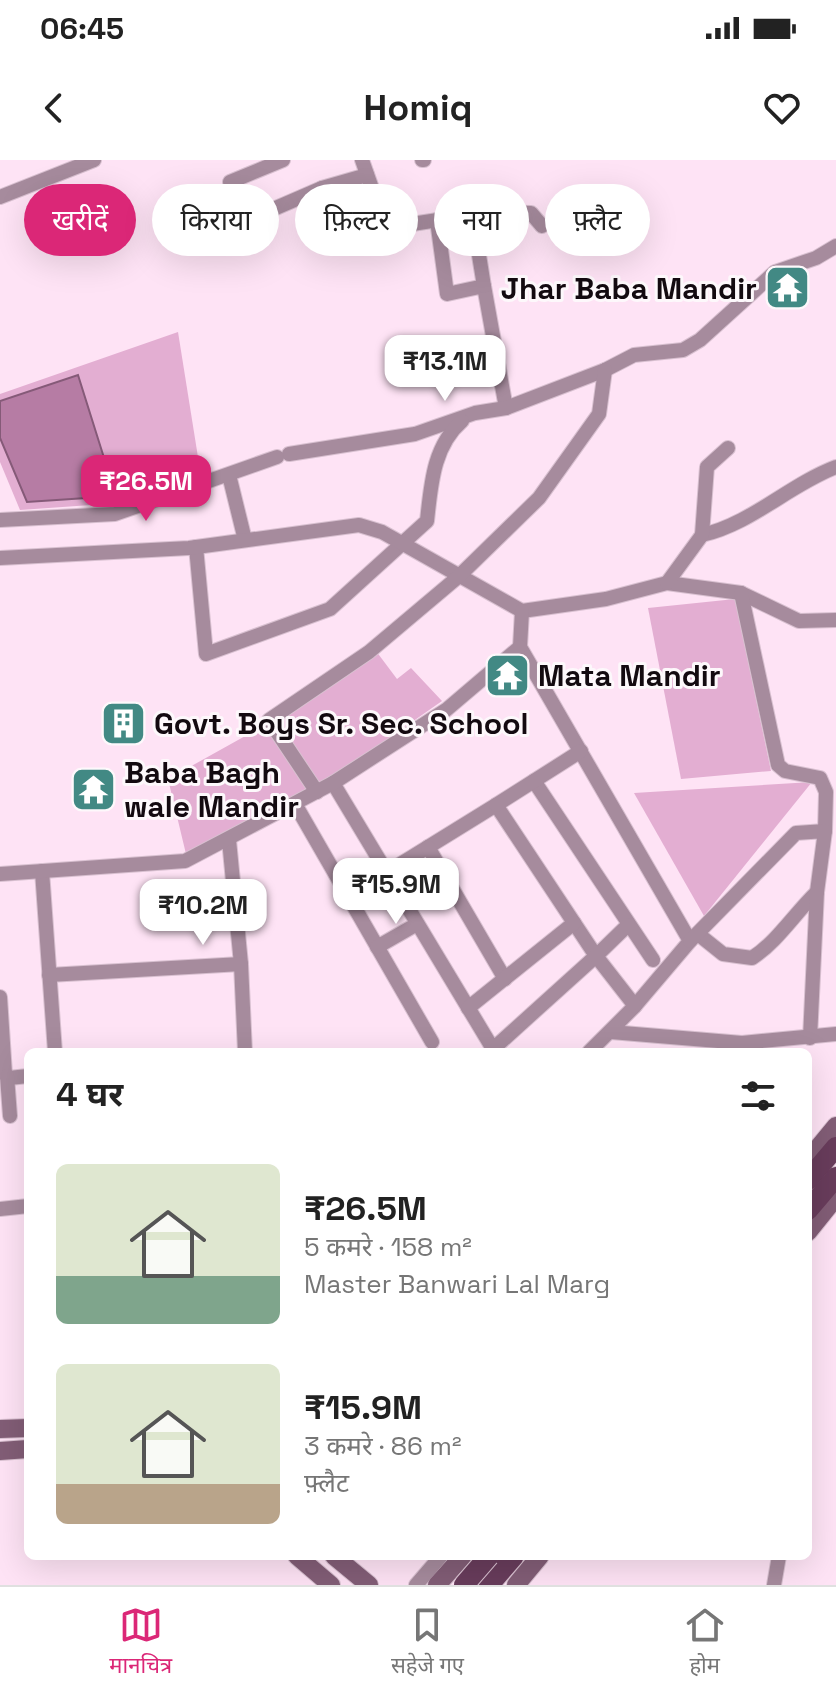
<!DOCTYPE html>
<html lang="hi">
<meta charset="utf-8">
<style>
:root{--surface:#fff;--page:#f6f6f6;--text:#222;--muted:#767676;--line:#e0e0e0;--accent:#db2777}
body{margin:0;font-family:"Space Grotesk","Noto Sans Devanagari",sans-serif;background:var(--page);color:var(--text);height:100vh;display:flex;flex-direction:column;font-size:30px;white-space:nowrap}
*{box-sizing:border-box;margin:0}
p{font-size:26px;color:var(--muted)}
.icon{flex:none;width:44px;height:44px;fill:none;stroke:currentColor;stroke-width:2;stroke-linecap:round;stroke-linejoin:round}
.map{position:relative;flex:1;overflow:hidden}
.drawer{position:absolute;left:24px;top:888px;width:788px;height:512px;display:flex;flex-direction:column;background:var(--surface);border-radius:12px;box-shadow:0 8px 32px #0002}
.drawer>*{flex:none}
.top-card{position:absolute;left:24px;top:24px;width:788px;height:72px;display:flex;gap:16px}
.price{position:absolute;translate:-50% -68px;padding:0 18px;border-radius:16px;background:#fff;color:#222;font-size:26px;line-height:52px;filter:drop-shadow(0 2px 4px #0008)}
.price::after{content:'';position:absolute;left:50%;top:48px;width:24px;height:18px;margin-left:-12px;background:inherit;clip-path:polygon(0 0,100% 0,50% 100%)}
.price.on{background:var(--accent);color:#fff}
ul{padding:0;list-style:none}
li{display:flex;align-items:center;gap:24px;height:200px;padding:0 32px}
li span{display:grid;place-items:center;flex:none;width:224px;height:160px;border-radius:12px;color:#555}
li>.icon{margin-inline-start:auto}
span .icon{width:96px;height:96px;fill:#fffc;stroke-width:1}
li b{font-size:34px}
h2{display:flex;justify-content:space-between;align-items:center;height:96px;padding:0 32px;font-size:34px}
.pill{padding:0 28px;border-radius:36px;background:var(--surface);box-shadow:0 8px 32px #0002;font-size:28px;line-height:72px}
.pill.on{background:var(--accent);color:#fff}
.status{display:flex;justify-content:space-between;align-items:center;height:56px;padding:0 40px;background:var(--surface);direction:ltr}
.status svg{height:22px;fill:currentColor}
header{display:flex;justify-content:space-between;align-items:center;height:104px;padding:0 32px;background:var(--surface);font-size:36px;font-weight:600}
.menu{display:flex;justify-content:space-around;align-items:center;height:112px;border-top:2px solid var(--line);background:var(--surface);font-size:22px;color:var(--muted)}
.menu a{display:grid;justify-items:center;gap:4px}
.menu .on{color:var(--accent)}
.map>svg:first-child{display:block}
.green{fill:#e3aed2}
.water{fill:#b67ca4;stroke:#855a78;stroke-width:2}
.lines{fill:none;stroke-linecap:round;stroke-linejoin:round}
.street-casing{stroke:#d8c0d0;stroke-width:16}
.secondary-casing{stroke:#d8c0d0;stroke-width:20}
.primary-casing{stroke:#d8c0d0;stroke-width:22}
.street{stroke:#a68b9d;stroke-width:14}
.secondary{stroke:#825d76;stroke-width:18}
.primary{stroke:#683c5b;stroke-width:20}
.primary-bridge-casing{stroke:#d8c0d0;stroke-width:22;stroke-linecap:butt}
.primary-bridge{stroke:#683c5b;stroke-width:20}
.labels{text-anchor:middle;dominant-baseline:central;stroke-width:6;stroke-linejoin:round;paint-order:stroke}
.poi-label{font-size:30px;font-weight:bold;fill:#130a10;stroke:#fdf8fb;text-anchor:start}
</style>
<div class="status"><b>06:45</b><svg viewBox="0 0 49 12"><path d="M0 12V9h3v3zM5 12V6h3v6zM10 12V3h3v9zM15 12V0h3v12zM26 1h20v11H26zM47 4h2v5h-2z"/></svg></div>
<header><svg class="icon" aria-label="back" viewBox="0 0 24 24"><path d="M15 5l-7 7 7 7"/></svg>Homiq<svg class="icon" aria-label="heart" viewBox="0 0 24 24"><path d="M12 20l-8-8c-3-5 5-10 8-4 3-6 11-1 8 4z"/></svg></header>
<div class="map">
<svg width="836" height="1425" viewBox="0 0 836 1425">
<rect width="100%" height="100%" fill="#fee3f5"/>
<g class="green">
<polygon points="178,172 201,316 119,343 20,350 0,302 0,234"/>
<polygon points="735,439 771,611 681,619 648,448"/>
<polygon points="370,483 397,519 411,508 442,541 329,620 186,694 168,619 276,559"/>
<polygon points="812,622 704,756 634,633"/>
</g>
<polygon class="water" points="78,215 116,336 27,342 0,278 0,241"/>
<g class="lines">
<defs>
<g id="street">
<polyline points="362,0 386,68 490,52 531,53 542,66"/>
<polyline points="422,0 424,0"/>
<polyline points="367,15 322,28 346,78 386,68"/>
<polyline points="230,22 283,0"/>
<polyline points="0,37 94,0"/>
<polyline points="437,60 447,134 484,126 506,248"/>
<polyline points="195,83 322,28"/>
<polyline points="478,89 484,126"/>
<polyline points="289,294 415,274 475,253 506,248 605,210 634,195 683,190 700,180 775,112 816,98 836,86"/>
<polyline points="229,315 245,380"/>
<polyline points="0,360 115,354 277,297"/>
<path d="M702 375C751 364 789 325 836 307"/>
<path d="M196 387 206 494 330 449 427 361C431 325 433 286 462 261"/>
<polyline points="0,398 189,388 359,365 382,372 522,451 606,439 667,423 741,433 799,461 836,460"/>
<polyline points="667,423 702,375 707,307 728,288"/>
<polyline points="741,433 778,605 785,611 820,618 826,632 825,671"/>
<polyline points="522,451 520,487 690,781 634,847 589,892"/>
<polyline points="534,621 653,800"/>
<polyline points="333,623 493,889 596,796 496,645 386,713"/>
<polyline points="317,632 269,560 369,492 458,417 539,338 599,254 605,210"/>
<polyline points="295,644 432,882"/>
<polyline points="496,645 581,591"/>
<polyline points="229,680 241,804"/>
<polyline points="428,687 505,819"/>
<polyline points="42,711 55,892"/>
<polyline points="0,714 185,701 333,623 446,550 520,487"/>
<polyline points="628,765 596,796 635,846"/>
<path d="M698 774 723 794 752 798C777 782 795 753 817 732"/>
<polyline points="690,781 796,673 825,671 817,732 810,878"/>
<polyline points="377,787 417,764"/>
<polyline points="49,815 241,804 245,892"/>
<polyline points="0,837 5,914 9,918 28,916"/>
<polyline points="468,848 574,763"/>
<polyline points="611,872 742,883 836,874"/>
<polyline points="7,916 10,956"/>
<polyline points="0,1049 28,1046"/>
<polyline points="416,1425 441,1396"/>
<polyline points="774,1425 779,1396"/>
</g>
<g id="secondary">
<polyline points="808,1000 836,966"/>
<polyline points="808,1072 836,1037"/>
<polyline points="0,1269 28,1268"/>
<polyline points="0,1291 28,1289"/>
<polyline points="297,1396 331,1425"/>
<polyline points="334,1396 369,1425"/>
<polyline points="437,1425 463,1396"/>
<polyline points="516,1425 540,1396"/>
</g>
<g id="primary">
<polyline points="808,1020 836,987"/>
<polyline points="808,1050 836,1017"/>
<polyline points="489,1425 514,1396"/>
</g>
</defs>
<use href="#street" class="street-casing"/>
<use href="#secondary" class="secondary-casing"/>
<use href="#primary" class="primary-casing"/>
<use href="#street" class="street"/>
<use href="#secondary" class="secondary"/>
<use href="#primary" class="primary"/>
<defs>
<polyline id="primary-bridge" points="464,1425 489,1396"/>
</defs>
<use href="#primary-bridge" class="primary-bridge-casing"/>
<use href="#primary-bridge" class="primary-bridge"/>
</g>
<defs>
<symbol id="temple-square" viewBox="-11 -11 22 22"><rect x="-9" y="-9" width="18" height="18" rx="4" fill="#428984" stroke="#fdf8fb"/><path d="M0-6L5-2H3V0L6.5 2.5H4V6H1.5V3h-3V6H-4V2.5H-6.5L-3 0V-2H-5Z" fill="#fff"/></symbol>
<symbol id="building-square" viewBox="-11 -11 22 22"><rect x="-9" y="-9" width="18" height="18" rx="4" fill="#428984" stroke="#fdf8fb"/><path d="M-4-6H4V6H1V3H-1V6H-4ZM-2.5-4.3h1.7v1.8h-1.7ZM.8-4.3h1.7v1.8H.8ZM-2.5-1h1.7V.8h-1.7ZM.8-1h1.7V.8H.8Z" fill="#fff"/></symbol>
</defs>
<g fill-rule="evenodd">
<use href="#temple-square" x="762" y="102" width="51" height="51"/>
<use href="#temple-square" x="482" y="490" width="51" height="51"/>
<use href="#building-square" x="98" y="538" width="51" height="51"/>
<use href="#temple-square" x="68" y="604" width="51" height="51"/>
</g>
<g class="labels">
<g class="poi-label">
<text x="757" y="128" text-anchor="end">Jhar Baba Mandir</text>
<text x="538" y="515">Mata Mandir</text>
<text x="154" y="563">Govt. Boys Sr. Sec. School</text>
<text x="124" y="612">Baba Bagh<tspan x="124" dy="34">wale Mandir</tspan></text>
</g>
</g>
</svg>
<b class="price" style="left:445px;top:243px">₹13.1M</b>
<b class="price on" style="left:146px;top:363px">₹26.5M</b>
<b class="price" style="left:396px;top:766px">₹15.9M</b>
<b class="price" style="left:203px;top:787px">₹10.2M</b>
<div class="top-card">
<a class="pill on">खरीदें</a>
<a class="pill">किराया</a>
<a class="pill">फ़िल्टर</a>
<a class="pill">नया</a>
<a class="pill">फ़्लैट</a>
</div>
<section class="drawer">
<h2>4 घर<svg class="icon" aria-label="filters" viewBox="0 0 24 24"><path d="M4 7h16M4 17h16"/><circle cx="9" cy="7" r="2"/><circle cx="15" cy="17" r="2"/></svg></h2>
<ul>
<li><span style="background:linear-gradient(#dfe7d0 70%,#7fa58c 0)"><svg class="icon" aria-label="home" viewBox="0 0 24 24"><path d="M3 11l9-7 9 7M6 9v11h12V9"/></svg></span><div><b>₹26.5M</b><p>5 कमरे · 158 m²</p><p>Master Banwari Lal Marg</p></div></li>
<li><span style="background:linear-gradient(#dfe7d0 75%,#b9a48a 0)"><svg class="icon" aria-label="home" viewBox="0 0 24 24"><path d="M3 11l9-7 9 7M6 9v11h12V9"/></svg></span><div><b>₹15.9M</b><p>3 कमरे · 86 m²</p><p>फ़्लैट</p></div></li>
</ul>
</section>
</div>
<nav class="menu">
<a class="on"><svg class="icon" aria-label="map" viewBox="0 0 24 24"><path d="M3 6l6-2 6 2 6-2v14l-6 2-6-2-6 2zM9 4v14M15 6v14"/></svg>मानचित्र</a>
<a><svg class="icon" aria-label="saved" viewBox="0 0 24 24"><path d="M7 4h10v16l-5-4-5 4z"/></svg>सहेजे गए</a>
<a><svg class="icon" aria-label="home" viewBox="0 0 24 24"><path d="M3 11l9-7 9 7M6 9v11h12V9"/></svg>होम</a>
</nav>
